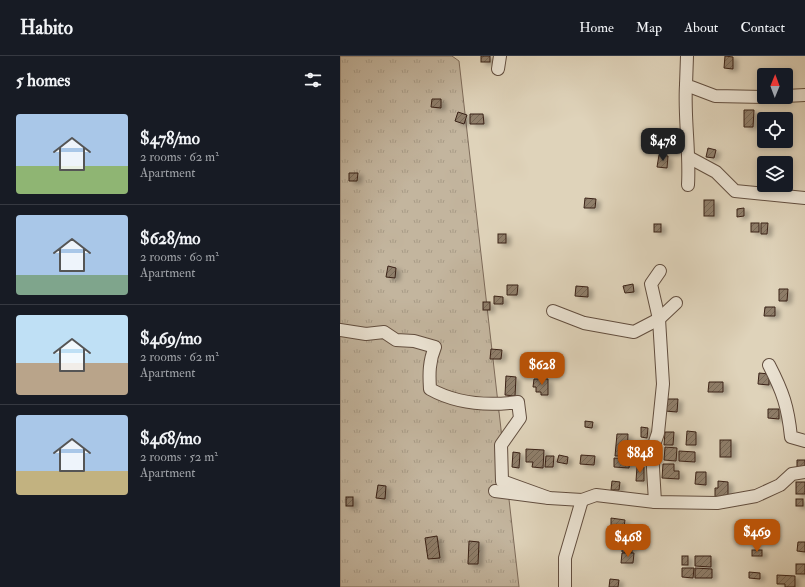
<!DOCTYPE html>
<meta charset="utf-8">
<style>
:root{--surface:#171b24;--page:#242831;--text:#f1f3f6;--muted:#9ea1a6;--line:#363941;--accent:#b45309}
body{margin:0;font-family:"IM FELL Double Pica",serif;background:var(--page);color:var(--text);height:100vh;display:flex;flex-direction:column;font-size:15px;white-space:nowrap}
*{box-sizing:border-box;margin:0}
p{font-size:13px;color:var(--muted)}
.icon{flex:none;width:22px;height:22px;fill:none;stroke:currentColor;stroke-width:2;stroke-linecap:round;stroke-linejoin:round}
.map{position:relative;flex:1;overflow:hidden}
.side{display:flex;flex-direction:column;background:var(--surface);width:340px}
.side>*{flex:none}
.needle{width:26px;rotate:1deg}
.buttons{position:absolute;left:417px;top:12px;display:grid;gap:8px}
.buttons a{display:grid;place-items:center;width:36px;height:36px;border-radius:4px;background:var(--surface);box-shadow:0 2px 6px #0003;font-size:20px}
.price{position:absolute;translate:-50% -34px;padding:0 9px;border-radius:8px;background:var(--accent);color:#fff;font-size:13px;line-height:26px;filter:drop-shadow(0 1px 2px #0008)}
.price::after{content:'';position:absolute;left:50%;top:24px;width:12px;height:9px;margin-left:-6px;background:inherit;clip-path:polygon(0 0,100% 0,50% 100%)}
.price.on{background:#222;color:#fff}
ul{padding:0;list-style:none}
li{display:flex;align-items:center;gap:12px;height:100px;padding:0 16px}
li+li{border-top:1px solid var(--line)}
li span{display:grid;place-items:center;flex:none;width:112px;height:80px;border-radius:4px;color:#555}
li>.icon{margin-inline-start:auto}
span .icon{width:48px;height:48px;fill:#fffc;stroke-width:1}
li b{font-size:17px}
h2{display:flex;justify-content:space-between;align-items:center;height:48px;padding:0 16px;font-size:17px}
header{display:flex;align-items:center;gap:24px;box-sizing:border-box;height:56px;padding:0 20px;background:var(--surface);border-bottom:1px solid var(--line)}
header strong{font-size:19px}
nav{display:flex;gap:22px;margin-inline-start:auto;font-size:14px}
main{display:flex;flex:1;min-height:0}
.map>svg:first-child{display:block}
.grass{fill:url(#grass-tufts);stroke:#7e6b5a}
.building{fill:url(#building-hatch);stroke:#392116;filter:url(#shadow)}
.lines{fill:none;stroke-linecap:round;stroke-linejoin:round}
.minor-casing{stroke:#624e3f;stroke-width:14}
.minor{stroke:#eae2d2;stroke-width:12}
</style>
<header>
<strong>Habito</strong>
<nav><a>Home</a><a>Map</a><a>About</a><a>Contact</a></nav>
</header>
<main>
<section class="side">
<h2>5 homes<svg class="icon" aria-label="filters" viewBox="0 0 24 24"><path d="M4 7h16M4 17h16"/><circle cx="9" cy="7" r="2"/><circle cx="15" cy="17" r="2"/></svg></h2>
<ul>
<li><span style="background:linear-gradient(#a9c7e8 65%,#8fb573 0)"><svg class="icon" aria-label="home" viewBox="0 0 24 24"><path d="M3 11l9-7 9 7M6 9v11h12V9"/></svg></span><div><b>$478/mo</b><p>2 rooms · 62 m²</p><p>Apartment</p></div></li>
<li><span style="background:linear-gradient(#a9c7e8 75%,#7fa58c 0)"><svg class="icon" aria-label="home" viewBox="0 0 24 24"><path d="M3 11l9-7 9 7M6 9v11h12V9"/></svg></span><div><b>$628/mo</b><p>2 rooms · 60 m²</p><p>Apartment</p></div></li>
<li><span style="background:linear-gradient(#bfe0f5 60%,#b9a48a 0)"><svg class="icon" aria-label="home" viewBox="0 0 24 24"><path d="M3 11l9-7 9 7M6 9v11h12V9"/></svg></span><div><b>$469/mo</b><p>2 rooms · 62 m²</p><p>Apartment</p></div></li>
<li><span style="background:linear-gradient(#a9c7e8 70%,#c2b280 0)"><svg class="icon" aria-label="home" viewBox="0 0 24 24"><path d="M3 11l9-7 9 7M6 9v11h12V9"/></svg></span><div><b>$468/mo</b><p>2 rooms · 52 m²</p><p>Apartment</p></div></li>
</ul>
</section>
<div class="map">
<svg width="465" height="531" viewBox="0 0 465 531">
<defs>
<pattern id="grass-tufts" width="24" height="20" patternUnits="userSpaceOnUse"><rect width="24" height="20" fill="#c3b59e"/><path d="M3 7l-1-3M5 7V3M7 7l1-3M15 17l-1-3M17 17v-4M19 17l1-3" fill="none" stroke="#a89b87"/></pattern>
<pattern id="building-hatch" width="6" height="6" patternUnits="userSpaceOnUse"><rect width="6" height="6" fill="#8f7e6b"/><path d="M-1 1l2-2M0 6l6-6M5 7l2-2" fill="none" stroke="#766757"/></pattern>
<filter id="shadow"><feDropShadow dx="4.5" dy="2.5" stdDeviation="2" flood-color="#0004"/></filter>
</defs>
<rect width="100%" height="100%" fill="#dfd3ba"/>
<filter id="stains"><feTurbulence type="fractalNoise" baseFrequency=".005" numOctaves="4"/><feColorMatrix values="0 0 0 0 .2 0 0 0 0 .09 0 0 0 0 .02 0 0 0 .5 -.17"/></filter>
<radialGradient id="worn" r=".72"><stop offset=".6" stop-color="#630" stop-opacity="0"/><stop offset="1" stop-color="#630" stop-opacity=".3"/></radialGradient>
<polygon class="grass" points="0,0 112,0 119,5 179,531 0,531"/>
<g class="building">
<rect x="141" y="0" width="9" height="6"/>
<polygon points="385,0 393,1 393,13 384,12"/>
<polygon points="92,43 101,43 101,52 91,51"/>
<polygon points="404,54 414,54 413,71 404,71"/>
<polygon points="118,56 127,59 124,68 115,65"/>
<polygon points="130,58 143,58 144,68 130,68"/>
<polygon points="368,92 376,94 374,102 366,101"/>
<polygon points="319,99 328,100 327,112 317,111"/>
<polygon points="9,117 18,117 17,125 9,125"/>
<polygon points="245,142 256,143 255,152 244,152"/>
<rect x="364" y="144" width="10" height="16"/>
<polygon points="404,152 404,160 397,161 397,153"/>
<rect x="411" y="167" width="8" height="9"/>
<polygon points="421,167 428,167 427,178 421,178"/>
<rect x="314" y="168" width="7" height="8"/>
<rect x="158" y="178" width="8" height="9"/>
<polygon points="48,210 56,212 55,222 46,221"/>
<polygon points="293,228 294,236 285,237 283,230"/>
<polygon points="167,229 178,229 177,239 167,239"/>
<polygon points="236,230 248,231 248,241 235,240"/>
<polygon points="439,233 448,233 447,245 439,245"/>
<polygon points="154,240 163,241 163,248 154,248"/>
<rect x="143" y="246" width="7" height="8"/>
<polygon points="425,251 435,251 435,260 424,260"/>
<polygon points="151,293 162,294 161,303 150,303"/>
<polygon points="201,310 209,311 209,316 201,316"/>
<polygon points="419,317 429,318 429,329 418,328"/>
<polygon points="166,320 176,321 175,340 165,339"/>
<polygon points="194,323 208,323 208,339 201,339 201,336 196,336 196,331 193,331"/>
<polygon points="369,326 383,326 383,336 368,336"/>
<polygon points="325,343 338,343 337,356 325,355"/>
<polygon points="428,353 439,353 439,363 428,362"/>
<polygon points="245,365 253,366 252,372 245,371"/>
<polygon points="301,371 308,372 307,382 301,381"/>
<polygon points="347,375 356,376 356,389 346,389"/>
<polygon points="325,376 334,376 333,389 324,389"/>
<polygon points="277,378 288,378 287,400 275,400"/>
<rect x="380" y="384" width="11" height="17"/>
<polygon points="325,391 337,392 336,405 324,404"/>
<polygon points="186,393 204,394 203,412 192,411 193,406 186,406"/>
<polygon points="339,395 355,396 355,406 339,405"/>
<polygon points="173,396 180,397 179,412 172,411"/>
<polygon points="219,399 228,401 227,408 217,406"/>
<polygon points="241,399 255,400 254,409 240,408"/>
<polygon points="206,400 214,400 213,411 205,411"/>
<polygon points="274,402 290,403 289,412 274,411"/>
<polygon points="457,404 465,404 465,416 457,415"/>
<polygon points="323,408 334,408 334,415 339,415 339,423 322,422"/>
<polygon points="297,411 304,411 304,425 296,425"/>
<polygon points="356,416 366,416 366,429 355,428"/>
<polygon points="272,425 280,426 279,434 271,434"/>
<polygon points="378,425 388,426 388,441 375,441 375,432 378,432"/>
<rect x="456" y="426" width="9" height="12"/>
<polygon points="38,429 46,430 45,443 36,442"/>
<rect x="6" y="441" width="7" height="9"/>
<rect x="456" y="443" width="7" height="7"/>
<polygon points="271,462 285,464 284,471 271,469"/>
<polygon points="284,475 301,476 301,487 294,487 294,491 284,491"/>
<polygon points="97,480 100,502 88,503 85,482"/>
<polygon points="129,485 139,486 138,508 128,508"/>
<polygon points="458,486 465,486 465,496 457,495"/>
<polygon points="282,491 292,492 292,497 282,496"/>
<rect x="412" y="494" width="10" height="6"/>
<polygon points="282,497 294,497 293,507 281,507"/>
<rect x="342" y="500" width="6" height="9"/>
<polygon points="355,500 371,500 371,511 355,510"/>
<rect x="456" y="508" width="9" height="10"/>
<polygon points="342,512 354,512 353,522 342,521"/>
<polygon points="355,512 372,513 372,522 355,522"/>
<polygon points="409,516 420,517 420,523 409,522"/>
<polygon points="437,519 455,520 455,531 445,531 445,528 437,528"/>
<polygon points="270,523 279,524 278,531 269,531"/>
</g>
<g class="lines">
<defs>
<g id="minor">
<polyline points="347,0 346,29 375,40 424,41"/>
<polyline points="158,13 160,0"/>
<path d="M346 29C344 62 350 95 348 129"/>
<polyline points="446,40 465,39"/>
<polyline points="350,102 376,116 395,135 465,142"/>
<polyline points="213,255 244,267 294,276 319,263 336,247"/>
<path d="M0 274 26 278 44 276 56 284 74 285 95 291C89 305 89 318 90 333 117 348 148 350 178 346L180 362 161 389 162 425 209 442"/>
<path d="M429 309C443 336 448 351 451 381L465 385"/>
<polyline points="155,435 209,442 242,444 256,439 315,446 377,447 416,440 440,429 452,418 465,416"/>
<polyline points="315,446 312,395 318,377 323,328 319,263 311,228 320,215"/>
<polyline points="225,531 225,502 242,444"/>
</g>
</defs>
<use href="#minor" class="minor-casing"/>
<use href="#minor" class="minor"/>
</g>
<rect width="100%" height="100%" filter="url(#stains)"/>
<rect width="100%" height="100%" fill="url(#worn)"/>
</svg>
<div class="buttons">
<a><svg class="needle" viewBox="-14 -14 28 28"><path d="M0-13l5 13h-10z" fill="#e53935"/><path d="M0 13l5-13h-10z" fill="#9ea1a6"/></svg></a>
<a><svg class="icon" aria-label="locate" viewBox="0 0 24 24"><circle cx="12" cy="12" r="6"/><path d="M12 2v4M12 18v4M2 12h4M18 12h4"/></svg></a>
<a><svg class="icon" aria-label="layers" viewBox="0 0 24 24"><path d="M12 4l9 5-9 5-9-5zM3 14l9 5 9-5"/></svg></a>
</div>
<b class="price on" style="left:323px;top:106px">$478</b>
<b class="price" style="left:202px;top:330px">$628</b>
<b class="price" style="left:300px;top:418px">$848</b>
<b class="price" style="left:417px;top:497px">$469</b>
<b class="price" style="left:288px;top:502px">$468</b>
</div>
</main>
